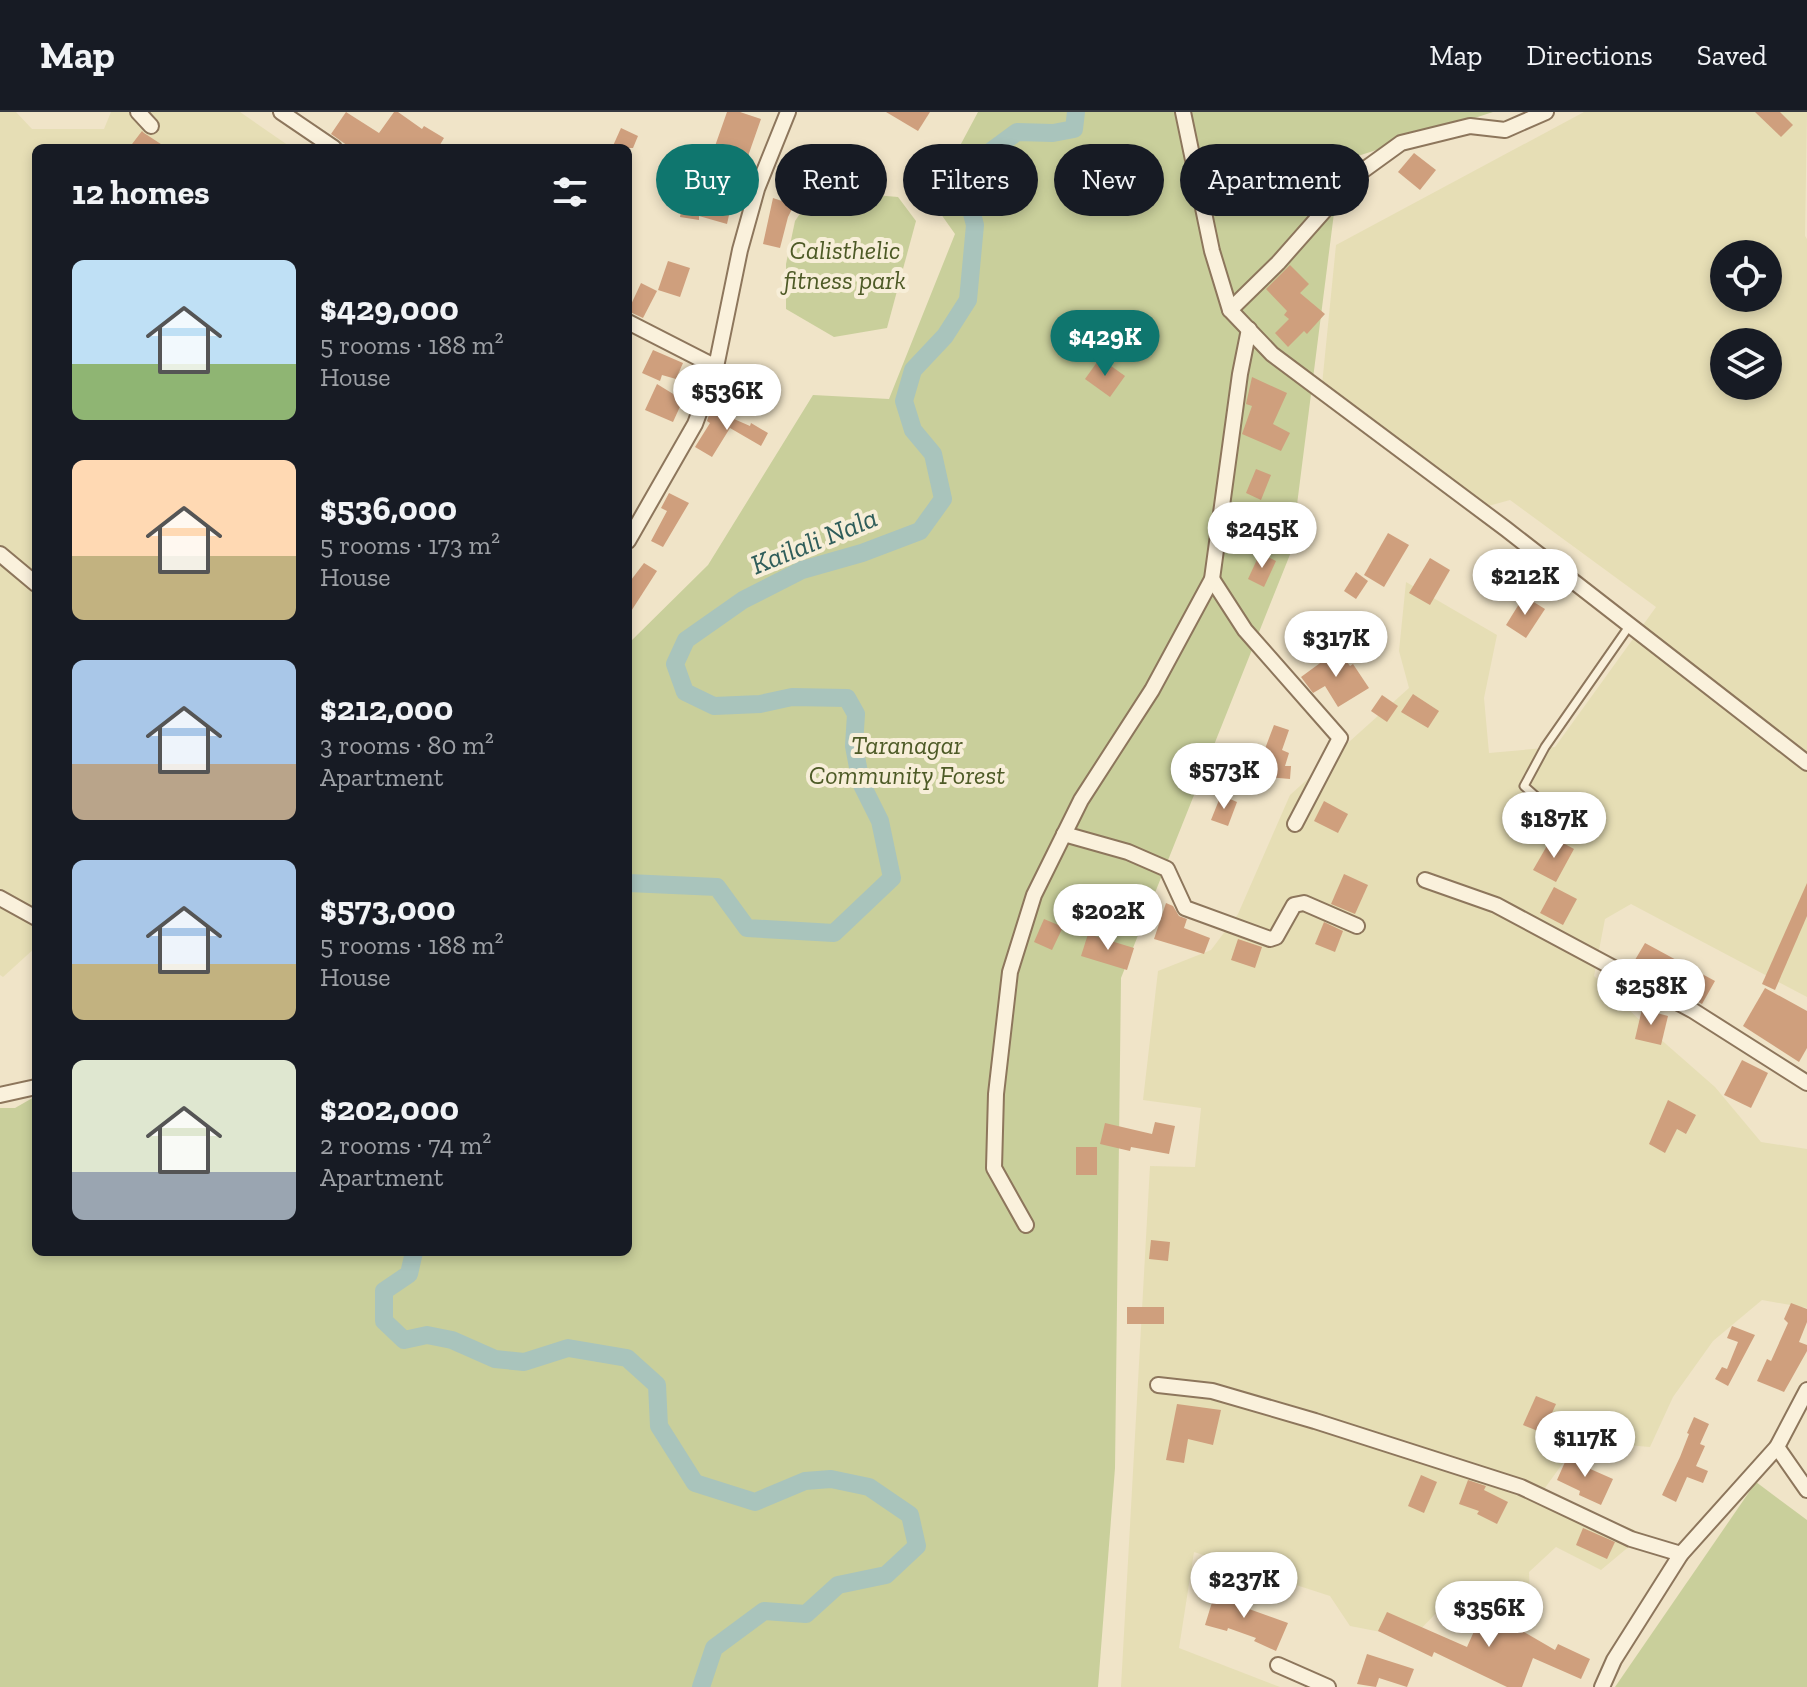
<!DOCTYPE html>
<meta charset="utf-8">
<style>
:root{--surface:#171b24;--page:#242831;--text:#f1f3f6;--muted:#9ea1a6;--line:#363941;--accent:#0f766e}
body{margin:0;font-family:"Zilla Slab",serif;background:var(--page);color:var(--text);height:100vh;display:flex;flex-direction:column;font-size:30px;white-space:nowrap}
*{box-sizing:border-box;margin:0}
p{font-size:26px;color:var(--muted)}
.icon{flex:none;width:44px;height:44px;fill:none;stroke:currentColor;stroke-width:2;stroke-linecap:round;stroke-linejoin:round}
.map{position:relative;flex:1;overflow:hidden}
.drawer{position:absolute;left:32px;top:32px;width:600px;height:1112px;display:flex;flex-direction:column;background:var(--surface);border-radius:12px;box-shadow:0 4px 12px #0003}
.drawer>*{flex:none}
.hud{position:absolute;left:656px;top:32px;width:760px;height:72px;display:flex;gap:16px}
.controls{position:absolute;left:1710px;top:128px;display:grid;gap:16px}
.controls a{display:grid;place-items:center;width:72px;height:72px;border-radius:50%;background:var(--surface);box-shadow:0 4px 12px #0003;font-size:40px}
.price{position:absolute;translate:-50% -68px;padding:0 18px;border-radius:28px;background:#fff;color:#222;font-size:26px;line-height:52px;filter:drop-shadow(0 2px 4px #0008)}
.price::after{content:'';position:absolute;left:50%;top:48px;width:24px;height:18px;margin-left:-12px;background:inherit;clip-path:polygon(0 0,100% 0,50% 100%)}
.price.on{background:var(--accent);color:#fff}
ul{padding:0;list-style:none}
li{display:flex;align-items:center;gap:24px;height:200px;padding:0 40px}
li span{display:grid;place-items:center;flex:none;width:224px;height:160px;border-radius:12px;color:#555}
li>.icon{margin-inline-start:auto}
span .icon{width:96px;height:96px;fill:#fffc;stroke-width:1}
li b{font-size:34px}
h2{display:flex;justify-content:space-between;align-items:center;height:96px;padding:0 40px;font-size:34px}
.tag{padding:0 28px;border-radius:36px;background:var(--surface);box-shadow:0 4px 12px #0003;font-size:28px;line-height:72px}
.tag.on{background:var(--accent);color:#fff}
header{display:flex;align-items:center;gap:48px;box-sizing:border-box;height:112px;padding:0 40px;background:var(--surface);border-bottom:2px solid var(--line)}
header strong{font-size:38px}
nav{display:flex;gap:44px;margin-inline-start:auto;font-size:28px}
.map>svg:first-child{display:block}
.farmland{fill:#e6deb5;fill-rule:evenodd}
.green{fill:#c9cf9b}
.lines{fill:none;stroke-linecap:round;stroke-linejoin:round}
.canal{stroke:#a9c4bc;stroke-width:18}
.building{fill:#cf9f7d}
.service-casing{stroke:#8d765c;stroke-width:11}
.minor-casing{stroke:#8d765c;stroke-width:18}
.service{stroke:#faf1dc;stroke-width:7}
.minor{stroke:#faf1dc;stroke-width:14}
.labels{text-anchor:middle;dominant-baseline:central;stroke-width:8;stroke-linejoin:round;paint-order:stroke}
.park-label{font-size:26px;font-style:italic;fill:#4d5a26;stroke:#f7eed8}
.water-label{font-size:28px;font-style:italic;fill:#2f5d5a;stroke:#f7eed8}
</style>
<header>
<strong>Map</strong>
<nav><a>Map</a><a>Directions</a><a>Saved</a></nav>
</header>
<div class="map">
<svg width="1807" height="1575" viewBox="0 0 1807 1575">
<rect width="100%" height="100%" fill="#f0e4c8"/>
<g class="farmland">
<polygon points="0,0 16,0 32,17 104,17 111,0 240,0 292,36 36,36 36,835 3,865 0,863"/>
<path d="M1584 0H1807L1805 124 1807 127V885L1631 792 1605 807 1594 864 1650 918 1715 975 1761 1030 1807 1037V1196L1762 1188 1713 1229 1673 1285 1650 1335 1579 1329 1542 1380 1644 1422 1601 1458 1556 1435 1529 1460 1531 1513 1442 1495 1412 1526 1350 1514 1330 1484 1194 1440 1179 1536 1280 1575H1121L1150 1054 1195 1055 1201 996 1143 988 1158 859 1211 838 1238 802 1290 683 1409 576 1399 539 1406 470 1497 523 1484 586 1489 641 1555 635 1656 495 1510 388 1481 396 1322 273 1336 133ZM1724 142H1768V186H1724ZM1724 230H1768V274H1724Z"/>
</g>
<g class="green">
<polygon points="978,0 1493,0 1321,56 1335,93 1291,440 1121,866 1115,1356 1098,1575 0,1575 0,996 15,996 36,984 36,1140 628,1140 628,532 708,453 813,283 889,287 955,122 931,88"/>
<polygon points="816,78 898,85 916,109 887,216 834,225 786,197 786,152 795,109"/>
<polygon points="1756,1370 1807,1408 1807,1575 1615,1575"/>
</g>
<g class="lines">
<g class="canal">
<polyline points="628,771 717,775 747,816 834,821 892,766 880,709 861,671 854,634 856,602 847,586 792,585 760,592 714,594 685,580 675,552 686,528 743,488 802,458 862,441 920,419 943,387 933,342 913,318 904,289 913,258 945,224 968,188 975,113 966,79 979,48 1017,20 1053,21 1074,17 1076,0"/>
<polyline points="414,1140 409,1162 384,1179 384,1209 404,1228 427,1223 452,1228 495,1247 524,1250 568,1236 627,1246 657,1273 659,1314 695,1371 755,1390 805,1369 831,1367 869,1375 910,1403 917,1434 886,1463 838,1473 806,1502 764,1499 714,1536 701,1575"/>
</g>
</g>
<g class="building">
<polygon points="346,0 379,21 394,0 398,0 422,17 424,14 444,26 438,36 351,36 331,22"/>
<polygon points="727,0 740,0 761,7 747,47 742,46 727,112 699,104 699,108 680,105 686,67 677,65 683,46 708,54"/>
<polygon points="886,0 930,0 918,19"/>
<polygon points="1755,0 1780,0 1793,13 1781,25"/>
<polygon points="621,16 638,24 633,36 612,36"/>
<polygon points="142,19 144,21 167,36 129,36"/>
<polygon points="1414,41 1436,58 1420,78 1398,60"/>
<polygon points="773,86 794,93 788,105 780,136 763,132"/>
<polygon points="668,149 690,156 680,185 658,178"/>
<polygon points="1290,153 1309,172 1300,181 1325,202 1307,222 1304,219 1288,235 1275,221 1289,207 1284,203 1287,199 1266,177"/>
<polygon points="641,171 657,179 643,206 628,199"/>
<polygon points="653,238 683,251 676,267 662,263 660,269 642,261"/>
<polygon points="1100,246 1125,264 1110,285 1085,267"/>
<polygon points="1252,265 1287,281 1273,312 1290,321 1281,339 1242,322 1252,294 1246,292"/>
<polygon points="657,272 683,288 673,310 645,298"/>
<polygon points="711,297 750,314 751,311 768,321 761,334 730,316 712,345 695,335 710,311 707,309"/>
<polygon points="1256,357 1271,363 1261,388 1246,381"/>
<polygon points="669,381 689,391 663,435 651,429 667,399 661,396"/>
<polygon points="1388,421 1409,433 1384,475 1364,463"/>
<polygon points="1260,441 1276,449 1264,475 1248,467"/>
<polygon points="1430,446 1450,458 1430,493 1409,481"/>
<polygon points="644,451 657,459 628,504 628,472"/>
<polygon points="1356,460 1368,469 1356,487 1344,479"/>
<polygon points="1524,484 1545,497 1526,526 1506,513"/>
<polygon points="1338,538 1350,554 1353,552 1369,576 1338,595 1325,574 1313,581 1301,565"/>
<polygon points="1413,582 1439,599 1428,616 1401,600"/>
<polygon points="1382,583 1398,594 1387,610 1371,599"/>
<polygon points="1274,613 1289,618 1282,638 1289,641 1285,654 1291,654 1290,667 1268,665 1270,644 1263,642"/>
<polygon points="1221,683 1237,690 1228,714 1211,708"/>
<polygon points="1324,689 1348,702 1338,721 1314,709"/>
<polygon points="1552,725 1574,737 1556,770 1533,758"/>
<polygon points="1344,762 1368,773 1355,802 1331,792"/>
<polygon points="1807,771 1807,804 1775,878 1762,872"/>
<polygon points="1554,775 1577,787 1563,813 1540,801"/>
<polygon points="1166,791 1173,794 1179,804 1187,807 1184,816 1210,826 1204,842 1154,827"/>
<polygon points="1044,807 1063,815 1052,838 1034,830"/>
<polygon points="1324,810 1343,819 1335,840 1315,832"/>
<polygon points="1088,822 1134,836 1127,858 1081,844"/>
<polygon points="1238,827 1262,835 1255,856 1231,848"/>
<polygon points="1645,831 1715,869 1702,892 1685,883 1686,881 1632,853"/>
<polygon points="1765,876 1807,899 1807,936 1799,950 1743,914"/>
<polygon points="1642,897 1668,904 1661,933 1635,927"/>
<polygon points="1742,948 1768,961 1751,996 1724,983"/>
<polygon points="1668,988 1696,1003 1686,1022 1677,1017 1665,1041 1649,1032"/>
<polygon points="1155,1010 1175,1014 1169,1042 1131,1035 1130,1039 1100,1032 1105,1011 1152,1022"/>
<rect x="1076" y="1035" width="21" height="28"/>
<polygon points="1151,1128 1170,1130 1168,1149 1149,1147"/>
<polygon points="1791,1191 1807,1197 1807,1210 1799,1230 1807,1233 1807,1239 1784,1280 1757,1269 1767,1247 1771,1249 1788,1211 1784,1207"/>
<rect x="1127" y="1195" width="37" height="17"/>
<polygon points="1732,1214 1755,1223 1728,1274 1715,1267 1722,1255 1727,1257 1738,1230 1727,1226"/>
<polygon points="1536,1284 1556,1292 1543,1321 1523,1313"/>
<polygon points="1177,1292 1221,1298 1213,1333 1188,1327 1184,1351 1166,1348"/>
<polygon points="1694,1305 1709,1312 1700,1332 1705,1334 1696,1354 1708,1359 1703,1371 1687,1365 1676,1390 1662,1383 1680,1345 1689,1322 1687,1321"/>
<polygon points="1569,1341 1590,1351 1588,1356 1613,1367 1601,1393 1579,1383 1580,1379 1557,1368"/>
<polygon points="1421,1363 1437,1370 1424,1401 1408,1394"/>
<polygon points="1468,1368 1486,1374 1484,1378 1508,1390 1497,1412 1477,1402 1479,1399 1459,1392"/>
<polygon points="1583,1416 1615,1430 1607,1447 1576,1433"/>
<polygon points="1217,1474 1239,1481 1235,1492 1288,1511 1276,1539 1254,1529 1256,1526 1228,1516 1227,1519 1205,1513"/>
<polygon points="1484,1497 1513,1510 1512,1513 1555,1538 1558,1532 1590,1547 1581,1567 1533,1546 1522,1575 1507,1575 1434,1540 1432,1545 1378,1519 1387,1500 1467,1535"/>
<polygon points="1367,1542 1414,1557 1407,1575 1379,1566 1376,1575 1357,1572"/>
</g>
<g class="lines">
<defs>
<polyline id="service" points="1549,696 1524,674 1545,635 1630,513"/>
<g id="minor">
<polyline points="138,0 151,14"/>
<polyline points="281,0 334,36"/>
<polyline points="1183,0 1212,139 1230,198 1272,242 1506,417 1807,651"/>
<polyline points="1230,198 1278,151 1354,65 1401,31 1470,14 1505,18 1546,0"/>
<polyline points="628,210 716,255"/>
<polyline points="628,429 695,312 716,255 740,138 757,77 788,0"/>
<polyline points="0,442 36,472"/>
<polyline points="1212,467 1245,518 1340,626 1295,712"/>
<polyline points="1064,722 1128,740 1167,757 1185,796 1270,827 1276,825 1294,793 1304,791 1357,814"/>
<polyline points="1425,768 1496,793 1692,898 1807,971"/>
<polyline points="0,786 36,806"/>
<polyline points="0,983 36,975"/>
<polyline points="1026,1113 994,1056 996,982 1010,860 1034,783 1081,688 1152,578 1212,467 1240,262 1249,217"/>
<polyline points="1158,1273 1212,1279 1315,1309 1521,1375 1631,1427 1681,1442"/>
<polyline points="1777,1335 1807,1378"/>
<polyline points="1278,1553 1328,1575"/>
<polyline points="1602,1575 1614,1548 1681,1442 1777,1335 1807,1278"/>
</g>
</defs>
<use href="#service" class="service-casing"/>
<use href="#minor" class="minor-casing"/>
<use href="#service" class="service"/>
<use href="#minor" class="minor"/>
</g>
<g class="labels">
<g class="park-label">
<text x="845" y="138">Calisthelic<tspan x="845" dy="30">fitness park</tspan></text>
<text x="907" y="633">Taranagar<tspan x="907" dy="30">Community Forest</tspan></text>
</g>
<g class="water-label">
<text transform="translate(814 429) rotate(-22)">Kailali Nala</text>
</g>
</g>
</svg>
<div class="controls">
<a><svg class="icon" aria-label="locate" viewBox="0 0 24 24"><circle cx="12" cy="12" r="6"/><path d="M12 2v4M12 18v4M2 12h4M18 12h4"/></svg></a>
<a><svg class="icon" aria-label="layers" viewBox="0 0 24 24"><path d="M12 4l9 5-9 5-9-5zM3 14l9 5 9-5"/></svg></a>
</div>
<b class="price on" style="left:1105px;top:266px">$429K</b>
<b class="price" style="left:727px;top:320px">$536K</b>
<b class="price" style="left:1262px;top:458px">$245K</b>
<b class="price" style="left:1525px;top:505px">$212K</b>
<b class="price" style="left:1336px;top:567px">$317K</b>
<b class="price" style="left:1224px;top:699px">$573K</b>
<b class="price" style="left:1554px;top:748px">$187K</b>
<b class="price" style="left:1108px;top:840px">$202K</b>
<b class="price" style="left:1651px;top:915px">$258K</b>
<b class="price" style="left:1585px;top:1367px">$117K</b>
<b class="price" style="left:1244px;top:1508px">$237K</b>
<b class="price" style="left:1489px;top:1537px">$356K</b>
<div class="hud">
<a class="tag on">Buy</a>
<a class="tag">Rent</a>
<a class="tag">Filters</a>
<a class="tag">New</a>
<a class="tag">Apartment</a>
</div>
<section class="drawer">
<h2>12 homes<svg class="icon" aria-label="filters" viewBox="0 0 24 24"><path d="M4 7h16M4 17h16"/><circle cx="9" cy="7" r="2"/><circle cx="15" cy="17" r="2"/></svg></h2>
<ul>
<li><span style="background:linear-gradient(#bfe0f5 65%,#8fb573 0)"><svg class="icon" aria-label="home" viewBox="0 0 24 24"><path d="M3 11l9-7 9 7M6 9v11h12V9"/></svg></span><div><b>$429,000</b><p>5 rooms · 188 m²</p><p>House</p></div></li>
<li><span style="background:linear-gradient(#ffd9b3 60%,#c2b280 0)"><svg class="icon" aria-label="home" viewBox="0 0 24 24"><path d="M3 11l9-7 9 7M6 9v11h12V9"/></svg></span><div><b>$536,000</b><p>5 rooms · 173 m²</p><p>House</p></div></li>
<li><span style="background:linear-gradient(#a9c7e8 65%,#b9a48a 0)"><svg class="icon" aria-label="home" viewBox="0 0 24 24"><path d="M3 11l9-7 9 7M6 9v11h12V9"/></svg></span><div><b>$212,000</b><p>3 rooms · 80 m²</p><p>Apartment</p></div></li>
<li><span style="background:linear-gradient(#a9c7e8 65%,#c2b280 0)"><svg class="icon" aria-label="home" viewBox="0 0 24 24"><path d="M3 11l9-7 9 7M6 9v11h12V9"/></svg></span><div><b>$573,000</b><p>5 rooms · 188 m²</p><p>House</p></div></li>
<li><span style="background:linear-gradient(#dfe7d0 70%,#9aa5b1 0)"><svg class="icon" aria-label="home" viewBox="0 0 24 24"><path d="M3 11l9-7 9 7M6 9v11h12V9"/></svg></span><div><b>$202,000</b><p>2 rooms · 74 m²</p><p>Apartment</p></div></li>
</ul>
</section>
</div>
